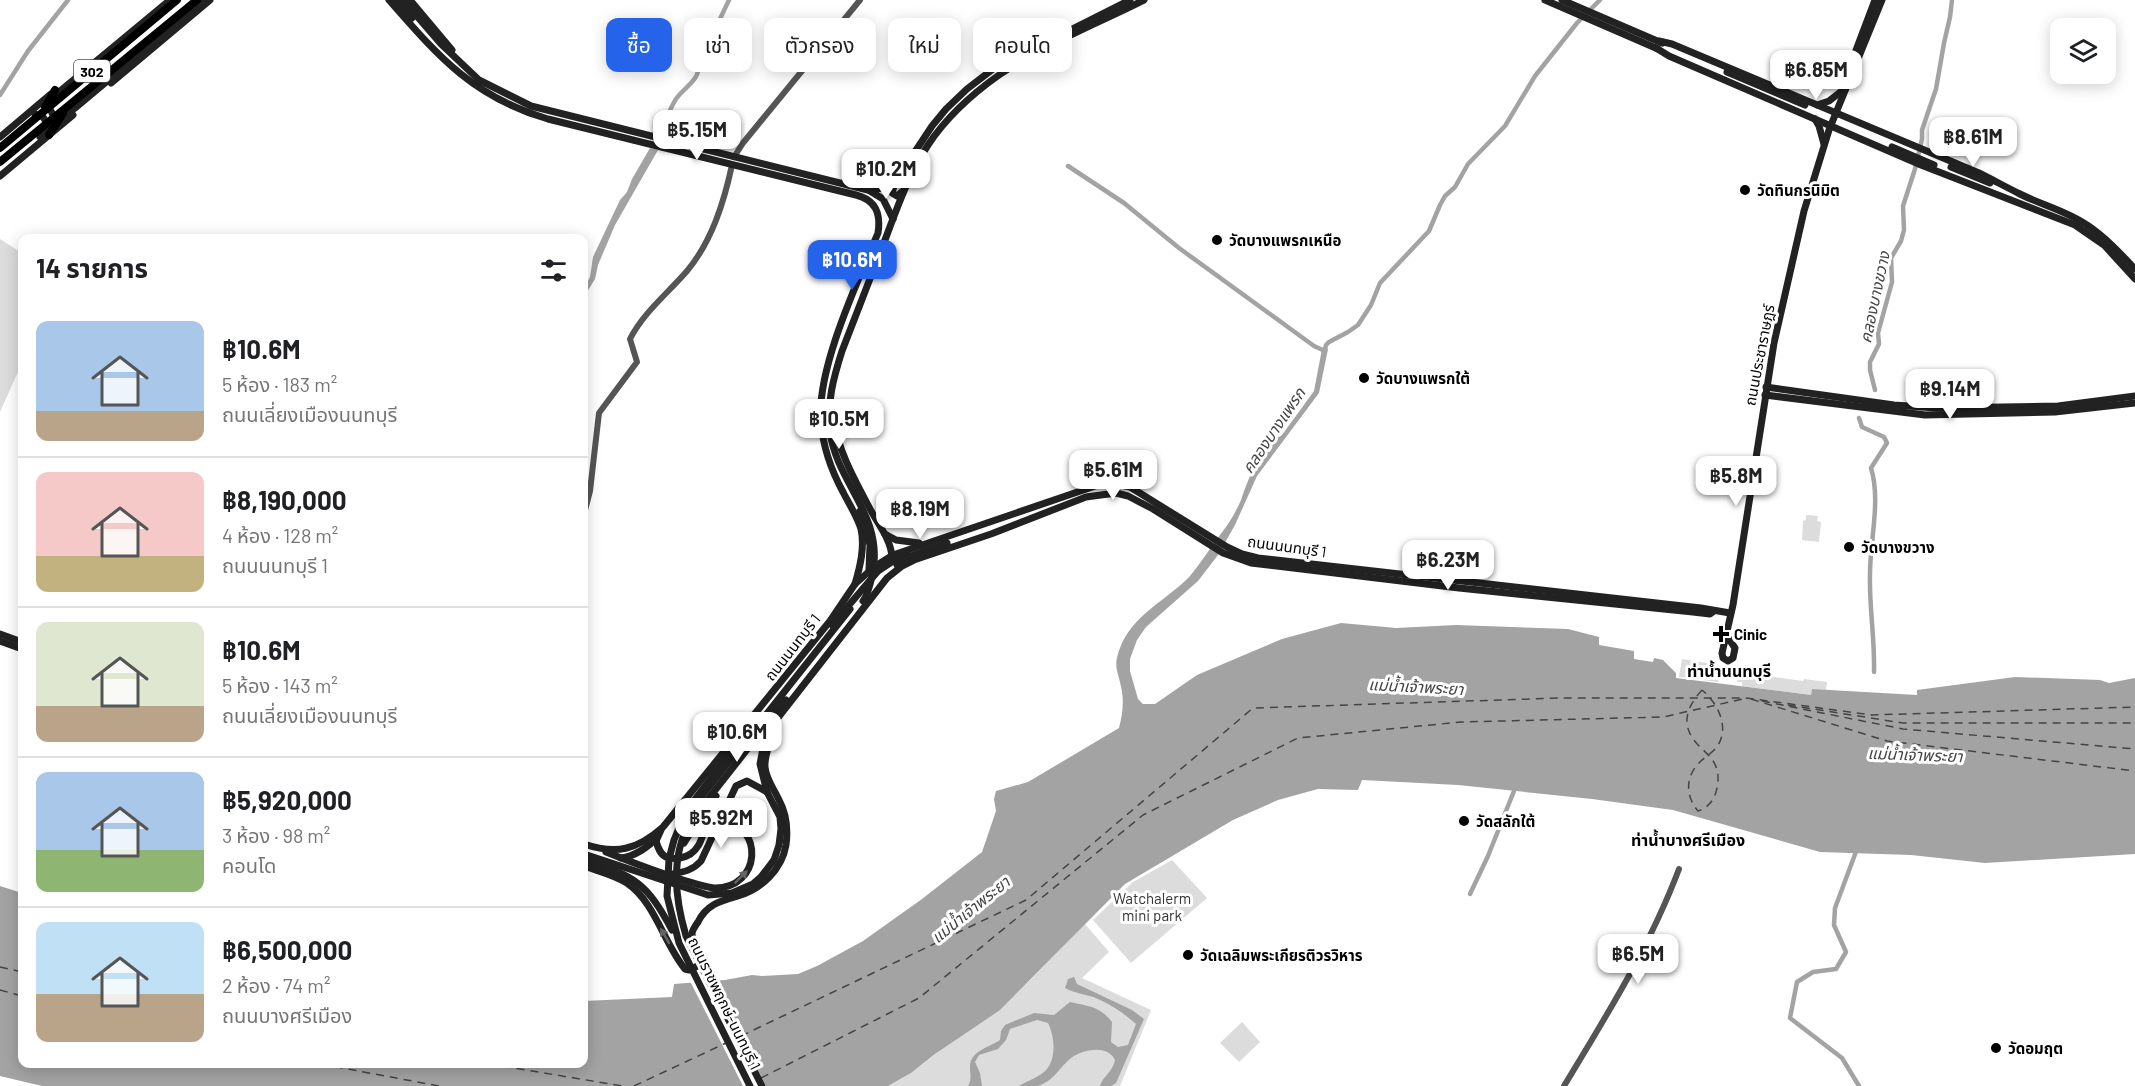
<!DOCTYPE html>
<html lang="th">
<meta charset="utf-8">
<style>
:root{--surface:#fff;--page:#f6f6f6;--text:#202124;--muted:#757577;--line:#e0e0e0;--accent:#2563eb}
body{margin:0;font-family:Barlow,"Noto Sans Thai",sans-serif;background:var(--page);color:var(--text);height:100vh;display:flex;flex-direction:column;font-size:22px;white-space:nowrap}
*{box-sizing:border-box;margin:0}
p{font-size:20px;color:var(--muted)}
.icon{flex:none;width:33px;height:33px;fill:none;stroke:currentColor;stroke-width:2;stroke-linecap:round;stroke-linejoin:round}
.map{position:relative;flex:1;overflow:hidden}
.details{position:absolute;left:18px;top:234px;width:570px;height:834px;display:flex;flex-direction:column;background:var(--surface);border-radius:12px;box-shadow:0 3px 15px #0003}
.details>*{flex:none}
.guide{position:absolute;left:606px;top:18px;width:570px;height:54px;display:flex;gap:12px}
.tools{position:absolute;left:2050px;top:18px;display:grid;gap:12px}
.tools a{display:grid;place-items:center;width:66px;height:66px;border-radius:12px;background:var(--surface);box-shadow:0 3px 15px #0003;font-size:30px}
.price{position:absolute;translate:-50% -51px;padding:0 14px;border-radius:12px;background:#fff;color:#222;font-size:20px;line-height:39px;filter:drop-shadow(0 2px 3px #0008)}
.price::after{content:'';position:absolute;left:50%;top:36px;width:18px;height:14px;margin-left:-9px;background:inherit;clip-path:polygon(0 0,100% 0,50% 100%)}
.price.current{background:var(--accent);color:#fff}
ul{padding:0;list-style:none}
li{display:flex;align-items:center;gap:18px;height:150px;padding:0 18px}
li+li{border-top:2px solid var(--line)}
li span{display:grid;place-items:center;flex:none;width:168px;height:120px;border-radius:12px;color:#555}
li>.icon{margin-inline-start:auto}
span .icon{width:72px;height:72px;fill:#fffc;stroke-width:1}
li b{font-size:26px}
h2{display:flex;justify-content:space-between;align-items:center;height:72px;padding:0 18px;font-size:26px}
.tag{padding:0 21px;border-radius:12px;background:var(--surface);box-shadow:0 3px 15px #0003;font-size:21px;line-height:54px}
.tag.current{background:var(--accent);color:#fff}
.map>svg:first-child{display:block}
.green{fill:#dcdcdc}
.water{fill:#a3a3a3}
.pier{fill:#fff}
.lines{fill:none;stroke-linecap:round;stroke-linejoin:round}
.canal{stroke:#a3a3a3;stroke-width:4.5}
.ferry{stroke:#444;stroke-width:1.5;stroke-dasharray:8 6;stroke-linecap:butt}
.tertiary{stroke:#555;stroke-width:6}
.secondary{stroke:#222;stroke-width:7}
.primary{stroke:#000;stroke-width:8}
.rail{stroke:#000;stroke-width:1.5;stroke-dasharray:9 3 1.5 3;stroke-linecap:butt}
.oneway{fill:#646464}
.poi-dot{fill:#000;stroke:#fff;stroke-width:2}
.labels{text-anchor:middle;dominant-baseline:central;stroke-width:6;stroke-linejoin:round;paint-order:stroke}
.shield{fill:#fff;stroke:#4c4c4c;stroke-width:1.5}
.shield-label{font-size:14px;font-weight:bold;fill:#000}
.poi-label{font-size:15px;font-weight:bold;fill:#000;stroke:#fff;text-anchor:start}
.street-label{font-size:15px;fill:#000;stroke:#fff}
.park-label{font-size:15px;fill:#333;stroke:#fff}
.water-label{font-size:16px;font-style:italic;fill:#444;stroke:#fff}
.neighbourhood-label{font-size:16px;font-weight:bold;fill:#000;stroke:#fff}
</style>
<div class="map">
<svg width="2135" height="1086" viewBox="0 0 2135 1086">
<rect width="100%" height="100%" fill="#fff"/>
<g class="green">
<polygon points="0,239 22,253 22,367 17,374 0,412"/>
<polygon points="1806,515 1818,516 1817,521 1821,522 1819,542 1802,540 1803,521 1806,520"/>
<polygon points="1682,659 1712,664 1712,667 1719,668 1718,682 1679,677"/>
<polygon points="1739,672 1803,681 1804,679 1827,682 1826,690 1812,689 1811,695 1742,686 1742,682 1737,682"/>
<polygon points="1172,860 1207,898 1131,963 1093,920 1133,882"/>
<polygon points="1085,924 1109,952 1082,978 1151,1010 1120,1086 888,1086 911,1073 1028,982"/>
<polygon points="1242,1022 1260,1042 1239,1062 1220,1043"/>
</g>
<g class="water">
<polygon points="650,148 658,150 615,225 598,265 595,279 584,297 584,288 590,277 593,257 620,200 627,192 632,179"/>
<path d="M1322 349H1328L1319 393 1257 476 1235 525 1218 555 1198 581 1146 627 1137 640 1130 659V671L1138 699 1143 704H1155L1197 675 1282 639 1341 623 1396 628 1456 625 1568 629 1599 637V645L1634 651V659L1653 662 1654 658 1663 660 1676 673V678L1811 695 1812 689 1917 695V690L2015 677 2100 680 2109 683 2135 678V854L1985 863 1911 855 1820 852 1673 810 1592 799 1458 785 1362 780 1358 790 1318 789 1278 800 1233 820 1125 884 1000 1010 935 1054 911 1073 888 1086H42L0 1076V886L22 893V1064H584V1001L672 997 674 984 725 980 752 975 762 976 798 974 817 966 863 941 922 899 982 852 996 811 994 799 996 791 1028 782 1119 728C1122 717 1124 703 1122 692 1119 671 1112 669 1120 648 1132 615 1167 600 1190 576 1201 563 1209 549 1220 535 1228 525 1236 512 1241 500 1249 478 1259 447 1282 435L1314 391Z"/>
<path d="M1074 977 1077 984 1132 1010 1144 1019 1116 1083 1111 1086H1100C1103 1076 1112 1073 1115 1060 1108 1045 1086 1049 1074 1056 1061 1064 1056 1080 1038 1086 1033 1086 1025 1086 1019 1086 1027 1081 1037 1078 1044 1072 1057 1061 1055 1037 1048 1023L1037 1020 1010 1029 1006 1040 998 1049 979 1055 975 1062 980 1073 982 1086H968C972 1079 970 1075 970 1067 970 1051 988 1048 1000 1040L1001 1031 1005 1025 1034 1013 1054 1015 1070 1002C1087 1006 1100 1006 1112 1022L1111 1042 1118 1047 1128 1045 1136 1024C1125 1014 1112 1005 1098 999 1088 994 1075 994 1065 988L1068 979Z"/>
</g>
<polygon class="pier" points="711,978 766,1086 743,1086 689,979"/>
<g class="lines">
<g class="canal">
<polyline points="0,95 28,51 68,0"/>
<path d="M658 140C664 127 668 111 676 99 685 86 700 81 699 63L729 0"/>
<polyline points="1068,166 1124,203 1179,248 1314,346 1325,351"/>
<polyline points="1324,354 1326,345 1329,342 1348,332 1358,325 1371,305 1380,283 1429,231 1440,205 1445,196 1455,187 1468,164 1505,126 1535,76 1577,23 1600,0"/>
<polyline points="1875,390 1870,370 1870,362 1879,344 1878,333 1892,282 1891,258 1901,241 1904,230 1903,206 1915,169 1922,139 1922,130 1936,89 1944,43 1950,17 1952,0"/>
<path d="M1859 418 1862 427 1884 437 1887 443 1871 468C1881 500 1870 540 1870 574 1869 607 1875 639 1874 672"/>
<polyline points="1857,849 1835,908 1834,925 1846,952 1836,969 1813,972 1797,982 1790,1018 1842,1058 1859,1086"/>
<polyline points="1470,894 1488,856 1514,791"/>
</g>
<g class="ferry">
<path d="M1702 690C1694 699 1686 710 1687 723 1690 753 1727 751 1716 792 1713 802 1707 808 1698 811 1686 797 1685 778 1698 764 1703 758 1711 754 1716 748 1731 729 1718 703 1702 690"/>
<polyline points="1751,699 1887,741 2135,771"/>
<polyline points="1762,701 1903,729 2135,749"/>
<polyline points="1788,705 1903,723 2135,723"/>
<polyline points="0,967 22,972"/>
<polyline points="0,990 22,996"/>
<polyline points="741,1036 1026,900 1253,708 1561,698 1746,698 1872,715 2135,707"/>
<polyline points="321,1064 439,1086"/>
<polyline points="489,1064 623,1086"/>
<polyline points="761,1078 919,998 1143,815 1298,738 1461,722 1663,717 1743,699"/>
<polyline points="634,1086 726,1043"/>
</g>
<g class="tertiary">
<polyline points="734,157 743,143 860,0"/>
<path d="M584 514 590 491 599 413 637 362 630 339C643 313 668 293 687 271 712 241 724 202 732 165"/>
<path d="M1564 1086C1607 1015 1650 946 1679 869"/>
</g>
<g class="secondary">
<polyline points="170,0 53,97 49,107 53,115 63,117 75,108 204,0"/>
<path d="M389 0C439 57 473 97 548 119L856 195C876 200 881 214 878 233 857 283 816 370 821 422 823 447 831 470 843 492 849 504 857 516 861 529 865 547 860 567 855 584"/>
<polyline points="395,0 412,18"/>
<polyline points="403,0 441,44 479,80 531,106 868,190 883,188 895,182 932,126 946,109 967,89 993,69 1130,0"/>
<polyline points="410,0 452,50"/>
<polyline points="1545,0 1658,49"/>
<polyline points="1562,0 1662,43"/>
<path d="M1659 41 1672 44 1979 173C1993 180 2006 187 2020 194 2042 205 2067 211 2087 225 2105 237 2120 253 2135 269"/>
<polyline points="1656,48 1669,56 1921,165 2075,225 2104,245 2135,279"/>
<polyline points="1727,72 1805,105"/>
<polyline points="111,83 210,0"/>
<polyline points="1845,84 1847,74 1875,0"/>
<polyline points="1817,105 1829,101 1843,90"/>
<polyline points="35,114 43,117 47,123 46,131 40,137"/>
<polyline points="1815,119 1819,126 1824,144"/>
<polyline points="0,137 51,94"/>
<polyline points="1892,147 1934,165"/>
<polyline points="1951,167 1990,183"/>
<polyline points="0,176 73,115"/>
<polyline points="895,182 892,193 897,196 903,191"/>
<polyline points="870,191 883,199 893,219"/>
<polyline points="1766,387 1894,405 1937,408 2058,406 2135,396"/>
<polyline points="1765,395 1925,415 2055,412 2135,403"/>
<path d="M833 417C838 450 853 477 869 507 877 523 891 539 892 557"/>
<polyline points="860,511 870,545 869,570"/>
<polyline points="885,534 896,540 919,543"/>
<polyline points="897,565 905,558 947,543"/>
<path d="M863 601C869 593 871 581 873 571 883 515 837 483 830 432 826 405 834 376 842 351 856 314 871 277 885 240 897 208 909 174 928 145 946 118 972 94 999 75 1043 45 1096 24 1144 0"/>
<polyline points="832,625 878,571 905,553"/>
<polyline points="0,634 22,642"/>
<polyline points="1727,636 1735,648 1733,658 1728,661 1723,658 1722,653 1733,605 1774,343 1804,211 1829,130 1882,0"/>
<polyline points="0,641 22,649"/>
<polyline points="741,739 686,811 674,840 669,859 667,896 679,943 750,1086"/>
<polyline points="689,812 850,609"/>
<path d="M661 830 656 841C658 848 660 854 666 857 671 859 675 859 680 858 710 853 701 815 716 796"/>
<path d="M584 844C616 855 637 850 663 827L830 621 855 584 874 567 893 555 1101 484 1112 483 1130 487 1227 547 1242 554 1258 558 1701 608 1730 613"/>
<path d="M606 852C631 862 657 872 683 880 693 883 704 887 714 888 761 889 766 825 719 819 702 817 692 829 684 843"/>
<polyline points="584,854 708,895 732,893 753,884 761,877 774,860 779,845 781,829 780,817 767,792 760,764 766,733 887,578 902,566 914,560 991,534 1086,497 1116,493 1128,496 1153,509 1223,553 1251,563 1459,588 1693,612 1710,614 1714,611"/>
<path d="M621 858C633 857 649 847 657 837"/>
<path d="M584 860C635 876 646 882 672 930"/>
<path d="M584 866C598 871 614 875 627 883 655 902 664 944 685 969L689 970 704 963C705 952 692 945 692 934 692 930 696 925 698 922 707 904 721 901 738 896 762 889 782 869 786 845 788 830 786 813 779 800 774 789 766 779 765 767 764 752 773 740 773 726"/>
<path d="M673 874C684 872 693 870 701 861L736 786 747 781 767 792"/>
<path d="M762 1086 686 936C675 899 670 857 690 822L786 700"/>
</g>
<g class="primary">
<polyline points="45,107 55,90"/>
<polyline points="49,135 63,113"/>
<polyline points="0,148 177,0"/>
<polyline points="0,162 197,0"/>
</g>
<polyline class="rail" points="0,165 197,0"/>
</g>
<defs><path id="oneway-solid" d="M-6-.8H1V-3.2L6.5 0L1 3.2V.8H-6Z" transform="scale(1.5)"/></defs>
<g class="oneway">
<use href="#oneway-solid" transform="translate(741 877) rotate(-45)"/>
<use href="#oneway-solid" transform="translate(665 936) rotate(-120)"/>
</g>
<g class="poi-dot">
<circle cx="1745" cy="190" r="6"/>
<circle cx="1217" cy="240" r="6"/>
<circle cx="1364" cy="378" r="6"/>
<circle cx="1849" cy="547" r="6"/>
<path d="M1718 625h6v6h6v6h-6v6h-6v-6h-6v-6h6z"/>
<circle cx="1464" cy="821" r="6"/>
<circle cx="1188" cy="955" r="6"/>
<circle cx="1996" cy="1048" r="6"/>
</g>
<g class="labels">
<rect class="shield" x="74" y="60" width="36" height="22" rx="4.5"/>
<g class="shield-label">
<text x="92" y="71">302</text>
</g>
<g class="poi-label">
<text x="1757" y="190">วัดทินกรนิมิต</text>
<text x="1229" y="240">วัดบางแพรกเหนือ</text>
<text x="1376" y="378">วัดบางแพรกใต้</text>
<text x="1861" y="547">วัดบางขวาง</text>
<text x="1734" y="634">Cinic</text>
<text x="1476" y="821">วัดสลักใต้</text>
<text x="1200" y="955">วัดเฉลิมพระเกียรติวรวิหาร</text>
<text x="2008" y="1048">วัดอมฤต</text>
</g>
<g class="street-label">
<text transform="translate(1759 355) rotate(-79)">ถนนประชาราษฎร์</text>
<text transform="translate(1287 546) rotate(8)">ถนนนนทบุรี 1</text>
<text transform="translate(792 647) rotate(-52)">ถนนนนทบุรี 1</text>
<text transform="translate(725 1003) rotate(64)">ถนนราชพฤกษ์-นนทบุรี 1</text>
</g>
<g class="park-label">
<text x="1152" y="898">Watchalerm<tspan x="1152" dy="17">mini park</tspan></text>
</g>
<g class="water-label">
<text transform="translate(1874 297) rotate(-78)">คลองบางขวาง</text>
<text transform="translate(1273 430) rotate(-56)">คลองบางแพรก</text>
<text transform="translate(1416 686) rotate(3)">แม่น้ำเจ้าพระยา</text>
<text transform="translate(1915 754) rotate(2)">แม่น้ำเจ้าพระยา</text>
<text transform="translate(970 909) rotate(-39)">แม่น้ำเจ้าพระยา</text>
</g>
<g class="neighbourhood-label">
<text x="1729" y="670">ท่าน้ำนนทบุรี</text>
<text x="1688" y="839">ท่าน้ำบางศรีเมือง</text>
</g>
</g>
</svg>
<div class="tools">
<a><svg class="icon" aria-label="layers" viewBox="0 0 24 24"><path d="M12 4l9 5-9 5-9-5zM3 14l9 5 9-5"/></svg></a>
</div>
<b class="price" style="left:1816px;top:101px">฿6.85M</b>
<b class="price" style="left:697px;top:161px">฿5.15M</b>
<b class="price" style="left:1973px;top:168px">฿8.61M</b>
<b class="price" style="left:886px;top:200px">฿10.2M</b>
<b class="price current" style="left:852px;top:291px">฿10.6M</b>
<b class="price" style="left:1950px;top:420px">฿9.14M</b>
<b class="price" style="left:839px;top:450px">฿10.5M</b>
<b class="price" style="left:1113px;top:501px">฿5.61M</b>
<b class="price" style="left:1736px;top:507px">฿5.8M</b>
<b class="price" style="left:920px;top:540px">฿8.19M</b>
<b class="price" style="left:1448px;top:591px">฿6.23M</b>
<b class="price" style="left:737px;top:763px">฿10.6M</b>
<b class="price" style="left:721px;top:849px">฿5.92M</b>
<b class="price" style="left:1638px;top:985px">฿6.5M</b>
<div class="guide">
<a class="tag current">ซื้อ</a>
<a class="tag">เช่า</a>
<a class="tag">ตัวกรอง</a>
<a class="tag">ใหม่</a>
<a class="tag">คอนโด</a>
</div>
<section class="details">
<h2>14 รายการ<svg class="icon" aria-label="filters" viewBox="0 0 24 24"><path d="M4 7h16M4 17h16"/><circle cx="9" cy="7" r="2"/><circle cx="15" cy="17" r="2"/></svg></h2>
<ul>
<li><span style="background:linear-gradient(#a9c7e8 75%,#b9a48a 0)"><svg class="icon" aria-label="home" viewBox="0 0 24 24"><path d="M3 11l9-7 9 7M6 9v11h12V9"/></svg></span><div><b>฿10.6M</b><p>5 ห้อง · 183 m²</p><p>ถนนเลี่ยงเมืองนนทบุรี</p></div></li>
<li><span style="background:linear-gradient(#f6c9c9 70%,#c2b280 0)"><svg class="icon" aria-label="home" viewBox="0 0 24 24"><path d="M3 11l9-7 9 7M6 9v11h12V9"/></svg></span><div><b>฿8,190,000</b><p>4 ห้อง · 128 m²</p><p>ถนนนนทบุรี 1</p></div></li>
<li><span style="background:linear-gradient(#dfe7d0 70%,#b9a48a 0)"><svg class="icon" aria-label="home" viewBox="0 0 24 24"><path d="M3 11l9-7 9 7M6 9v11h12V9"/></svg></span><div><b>฿10.6M</b><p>5 ห้อง · 143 m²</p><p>ถนนเลี่ยงเมืองนนทบุรี</p></div></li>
<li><span style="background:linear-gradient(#a9c7e8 65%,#8fb573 0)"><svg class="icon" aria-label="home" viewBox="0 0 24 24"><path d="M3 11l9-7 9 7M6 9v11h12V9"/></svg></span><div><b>฿5,920,000</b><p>3 ห้อง · 98 m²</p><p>คอนโด</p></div></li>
<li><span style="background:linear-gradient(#bfe0f5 60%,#b9a48a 0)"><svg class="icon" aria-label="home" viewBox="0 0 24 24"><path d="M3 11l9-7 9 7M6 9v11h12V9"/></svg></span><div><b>฿6,500,000</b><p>2 ห้อง · 74 m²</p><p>ถนนบางศรีเมือง</p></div></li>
</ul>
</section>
</div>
